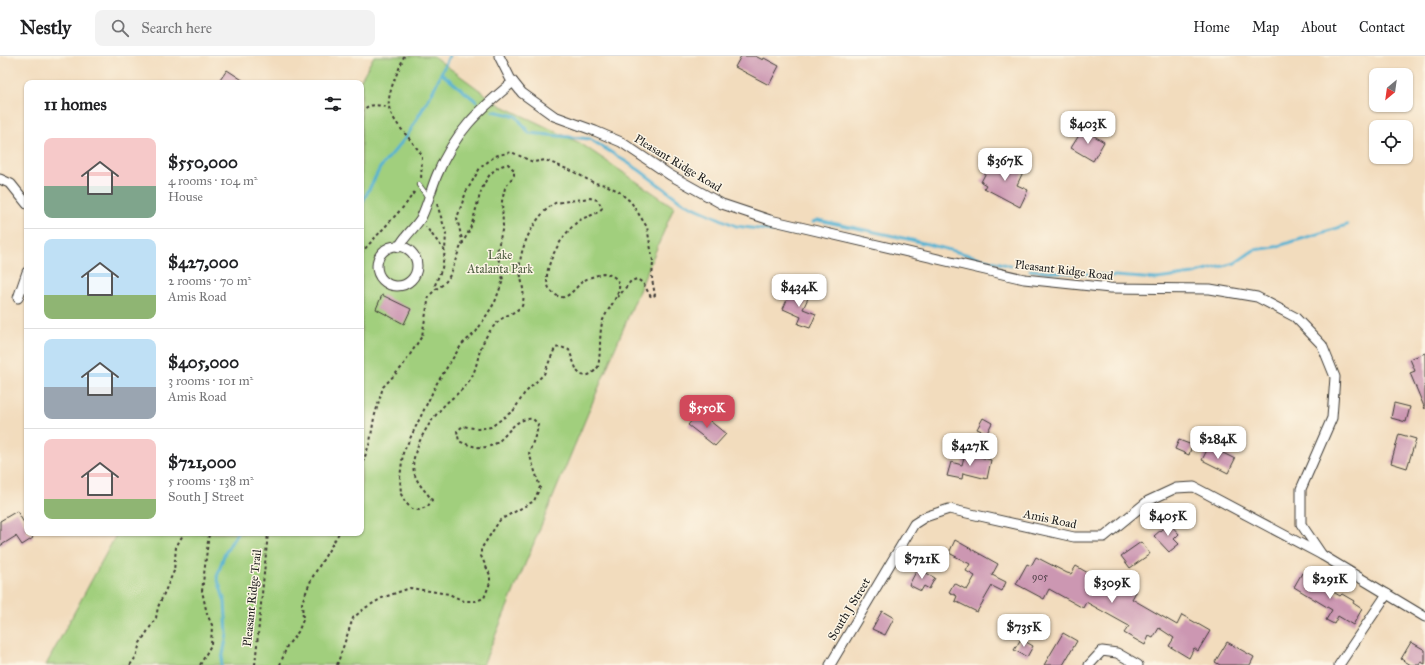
<!DOCTYPE html>
<meta charset="utf-8">
<style>
:root{--surface:#fff;--page:#f2f2f2;--text:#202124;--muted:#757577;--line:#e0e0e0;--accent:#d1495b}
body{margin:0;font-family:"IM FELL Great Primer",serif;background:var(--page);color:var(--text);height:100vh;display:flex;flex-direction:column;font-size:15px;white-space:nowrap}
*{box-sizing:border-box;margin:0}
p{font-size:13px;color:var(--muted)}
.icon{flex:none;width:22px;height:22px;fill:none;stroke:currentColor;stroke-width:2;stroke-linecap:round;stroke-linejoin:round}
.map{position:relative;flex:1;overflow:hidden}
.side{position:absolute;left:24px;top:24px;width:340px;height:456px;display:flex;flex-direction:column;background:var(--surface);border-radius:8px;box-shadow:0 1px 3px #0004}
.side>*{flex:none}
.needle{width:26px;rotate:209deg}
.tools{position:absolute;left:1369px;top:12px;display:grid;gap:8px}
.tools a{display:grid;place-items:center;width:44px;height:44px;border-radius:8px;background:var(--surface);box-shadow:0 1px 3px #0004;font-size:20px}
.price{position:absolute;translate:-50% -34px;padding:0 9px;border-radius:8px;background:#fff;color:#222;font-size:13px;line-height:26px;filter:drop-shadow(0 1px 2px #0008)}
.price::after{content:'';position:absolute;left:50%;top:24px;width:12px;height:9px;margin-left:-6px;background:inherit;clip-path:polygon(0 0,100% 0,50% 100%)}
.price.active{background:var(--accent);color:#fff}
ul{padding:0;list-style:none}
li{display:flex;align-items:center;gap:12px;height:100px;padding:0 20px}
li+li{border-top:1px solid var(--line)}
li span{display:grid;place-items:center;flex:none;width:112px;height:80px;border-radius:8px;color:#555}
li>.icon{margin-inline-start:auto}
span .icon{width:48px;height:48px;fill:#fffc;stroke-width:1}
li b{font-size:17px}
h2{display:flex;justify-content:space-between;align-items:center;height:48px;padding:0 20px;font-size:17px}
header{display:flex;align-items:center;gap:24px;box-sizing:border-box;height:56px;padding:0 20px;background:var(--surface);border-bottom:1px solid var(--line)}
header strong{font-size:19px}
nav{display:flex;gap:22px;margin-inline-start:auto;font-size:14px}
.search{width:280px;height:36px;background:var(--page);display:flex;align-items:center;gap:10px;box-sizing:border-box;padding:0 14px;border-radius:8px;color:var(--muted);font-size:15px}
.map>svg:first-child{display:block}
.green{fill:#a1cf7d;stroke:#5e764c}
.lines{fill:none;stroke-linecap:round;stroke-linejoin:round}
.stream{stroke:#55b2d3;stroke-width:3}
.building{fill:#cc97b2}
.lane-casing{stroke:#3c3934;stroke-width:6}
.street-casing{stroke:#3c3934;stroke-width:11}
.path{stroke:#3c3934;stroke-width:2;stroke-dasharray:3 3;stroke-linecap:butt}
.lane{stroke:#fff;stroke-width:4.5}
.street{stroke:#fff;stroke-width:9}
.labels{text-anchor:middle;dominant-baseline:central;stroke-width:3;stroke-linejoin:round;paint-order:stroke}
.number-label{font-size:10px;fill:#483b42}
.street-label{font-size:12px;fill:#1c1c1c;stroke:#fcf5e5}
.park-label{font-size:12px;fill:#4b5b3e;stroke:#fcf5e5}
</style>
<header>
<strong>Nestly</strong>
<div class="search"><svg class="icon" aria-label="search" viewBox="0 0 24 24"><circle cx="10" cy="10" r="6"/><path d="M15 15l6 6"/></svg>Search here</div>
<nav><a>Home</a><a>Map</a><a>About</a><a>Contact</a></nav>
</header>
<div class="map">
<svg width="1425" height="609" viewBox="0 0 1425 609">
<rect width="100%" height="100%" fill="#fcf5e5"/>
<filter id="ink" filterUnits="userSpaceOnUse"><feTurbulence type="fractalNoise" baseFrequency=".025" numOctaves="2"/><feDisplacementMap in="SourceGraphic" scale="8" xChannelSelector="R" yChannelSelector="G"/><feConvolveMatrix kernelMatrix="1 2 1 2 8 2 1 2 1" color-interpolation-filters="sRGB"/></filter>
<filter id="wash" filterUnits="userSpaceOnUse"><feTurbulence type="fractalNoise" baseFrequency=".012" numOctaves="4" result="noise"/><feDisplacementMap in="SourceGraphic" scale="16" xChannelSelector="R" yChannelSelector="G"/><feGaussianBlur stdDeviation="0.9" result="paint"/><feColorMatrix in="noise" values="0 0 0 0 0 0 0 0 0 0 0 0 0 0 0 0 0 1.4 0 .05"/><feComposite in="paint" operator="in"/></filter>
<g filter="url(#wash)">
<rect width="100%" height="100%" fill="#f2dcbd"/>
<polygon class="green" points="374,0 433,0 500,49 580,87 674,151 483,609 46,609 117,477 361,477 361,27 359,27"/>
<g class="lines">
<g class="stream">
<polyline points="441,17 476,45"/>
<polyline points="493,55 516,60 529,77 590,83 639,114 682,146 736,170 787,177 790,176"/>
<polyline points="361,149 380,112 407,80 433,35 449,0"/>
<polyline points="813,166 818,164 908,183 1011,210"/>
<polyline points="1030,214 1157,223 1193,218 1235,207 1254,194 1275,191 1347,169"/>
<polyline points="221,609 227,578 225,546 217,521 224,499 237,477"/>
</g>
</g>
<g id="blocks">
<g class="building">
<polygon points="741,0 755,0 763,4 764,2 779,10 769,29 735,11"/>
<polygon points="227,14 247,27 218,27"/>
<polygon points="1083,73 1104,86 1093,105 1071,92"/>
<polygon points="994,101 1023,116 1017,129 1028,134 1020,151 984,132 986,129 981,126"/>
<polygon points="792,232 809,240 803,253 816,258 810,272 798,268 801,261 783,253"/>
<polygon points="382,239 411,253 404,268 376,253"/>
<polygon points="1425,297 1425,353 1410,317 1415,315 1410,303"/>
<polygon points="1394,347 1410,351 1406,366 1391,362"/>
<polygon points="699,356 726,378 715,390 688,369"/>
<polygon points="983,362 992,367 987,377 977,373"/>
<polygon points="1399,378 1416,383 1407,412 1391,407"/>
<polygon points="1179,384 1192,389 1189,399 1175,393"/>
<polygon points="1209,390 1235,403 1228,417 1202,404"/>
<polygon points="965,397 991,404 987,423 963,417 962,423 947,420 951,406 962,409"/>
<polygon points="17,455 27,472 27,477 30,477 33,482 22,489 16,480 0,490 0,465"/>
<polygon points="1169,467 1179,478 1174,483 1179,488 1169,496 1154,480"/>
<polygon points="955,484 998,508 992,519 1006,526 1002,535 992,530 977,556 955,545 957,540 949,536 954,527 967,534 975,520 966,515 970,508 949,497"/>
<polygon points="1141,486 1150,498 1130,512 1121,500"/>
<polygon points="1036,501 1067,517 1071,518 1076,510 1105,527 1109,520 1136,536 1132,543 1177,569 1182,559 1210,575 1198,595 1194,592 1189,602 1169,590 1174,582 1159,572 1153,582 1149,580 1145,589 1124,577 1129,570 1086,546 1083,552 1049,533 1044,543 1016,528 1027,508 1031,510"/>
<polygon points="918,512 935,522 929,533 924,530 921,535 909,529"/>
<polygon points="1302,517 1340,540 1342,538 1354,545 1353,547 1362,553 1353,569 1338,560 1334,568 1326,564 1332,554 1294,531"/>
<polygon points="882,555 894,562 885,579 872,573"/>
<polygon points="1063,577 1077,585 1063,609 1044,609"/>
<polygon points="1021,583 1033,590 1027,601 1014,594"/>
<polygon points="1227,586 1254,601 1250,609 1220,609 1215,606"/>
<polygon points="1411,586 1425,594 1425,608 1421,606 1419,609 1411,609 1401,603"/>
</g>
</g>
</g>
<g filter="url(#ink)">
<use href="#blocks" fill-opacity="0" stroke="#3c3934" stroke-width="1"/>
<g class="lines">
<defs>
<polyline id="lane" points="419,129 428,141"/>
<g id="street">
<polyline points="499,0 510,22 522,37 554,60 595,75 621,86 670,119 722,148 770,164 1024,223 1110,232 1210,233 1257,241 1295,261 1322,289 1335,321 1332,362 1301,433 1301,468 1322,499"/>
<polyline points="0,123 11,128 27,148"/>
<circle cx="397" cy="210" r="20"/>
<path d="M399 191C405 179 415 172 421 162 428 148 431 133 437 119 455 76 478 55 513 26"/>
<polyline points="18,242 27,216"/>
<polyline points="830,609 914,468 925,461 949,453 1074,481 1104,481 1148,445 1176,432 1194,431 1322,499 1425,561"/>
<polyline points="1089,609 1102,595 1117,597 1138,609"/>
<polyline points="1339,609 1387,538"/>
</g>
</defs>
<use href="#lane" class="lane-casing"/>
<use href="#street" class="street-casing"/>
<g class="path">
<path d="M404 0C399 15 387 35 389 51 392 67 414 85 422 100L421 124"/>
<path d="M361 56C370 46 378 49 390 52"/>
<polyline points="437,148 446,177 445,195"/>
<polyline points="463,188 457,162 466,136 480,112 495,100 511,96 533,106 545,104 574,116 594,127 606,129 618,135 631,146 647,171 653,205 652,223 655,239 651,241 643,227 637,223 631,225 618,241"/>
<polyline points="361,197 406,148 415,135"/>
<polyline points="361,412 370,386 374,362 383,331 402,311 422,280 429,240 436,233"/>
<polyline points="130,609 136,601 140,587 156,562 158,551 174,515 176,491 184,477"/>
<polyline points="200,609 211,589 212,569 207,558 202,535 209,477"/>
<polyline points="255,609 268,477"/>
<polyline points="280,609 287,590 298,576 303,564 302,546 312,522 339,477"/>
<path d="M337 609 353 562 365 552 382 542 410 532 449 538 464 545H476L484 542 490 527V519L481 500V493L500 464 534 445 540 431 529 397 537 375 538 368 533 363C502 360 508 408 459 385L457 375 463 370 478 373 491 371 514 354 524 338 544 318 555 292 561 291 569 294 577 315 581 319C589 321 593 317 598 311 601 296 599 281 602 267 606 251 638 224 603 217 596 220 589 221 583 225 577 230 571 239 564 241 558 242 552 237 549 232 540 214 562 179 576 167 583 160 597 160 602 152L598 144 590 142 555 147C537 157 518 192 520 214 521 226 526 238 522 250 517 255 512 257 506 260 497 265 488 276 484 285 477 297 478 313 469 325 460 338 450 342 441 353 429 366 409 397 414 416 417 428 425 434 432 444L428 450 419 454 412 453 405 446 401 438 400 422 403 397 437 327 462 288 476 276 495 246 503 224 497 196 503 170 502 145 505 132 514 119V114L508 108C480 113 479 149 471 170 468 179 462 186 459 195 452 210 453 224 436 233L435 229 442 212 445 195 426 171"/>
</g>
<use href="#lane" class="lane"/>
<use href="#street" class="street"/>
</g>
</g>
<g class="labels">
<g class="number-label">
<text x="1040" y="521">905</text>
</g>
<g class="street-label">
<text transform="translate(678 107) rotate(31)">Pleasant Ridge Road</text>
<text transform="translate(1064 214) rotate(7)">Pleasant Ridge Road</text>
<text transform="translate(1050 463) rotate(12)">Amis Road</text>
<text transform="translate(252 542) rotate(-84)">Pleasant Ridge Trail</text>
<text transform="translate(849 553) rotate(-59)">South J Street</text>
</g>
<g class="park-label">
<text x="500" y="199">Lake<tspan x="500" dy="14">Atalanta Park</tspan></text>
</g>
</g>
</svg>
<div class="tools">
<a><svg class="needle" viewBox="-14 -14 28 28"><path d="M0-13l5 13h-10z" fill="#e53935"/><path d="M0 13l5-13h-10z" fill="#757577"/></svg></a>
<a><svg class="icon" aria-label="locate" viewBox="0 0 24 24"><circle cx="12" cy="12" r="6"/><path d="M12 2v4M12 18v4M2 12h4M18 12h4"/></svg></a>
</div>
<b class="price" style="left:1088px;top:89px">$403K</b>
<b class="price" style="left:1005px;top:126px">$367K</b>
<b class="price" style="left:799px;top:252px">$434K</b>
<b class="price active" style="left:707px;top:373px">$550K</b>
<b class="price" style="left:1218px;top:404px">$284K</b>
<b class="price" style="left:970px;top:411px">$427K</b>
<b class="price" style="left:1168px;top:481px">$405K</b>
<b class="price" style="left:922px;top:524px">$721K</b>
<b class="price" style="left:1330px;top:544px">$291K</b>
<b class="price" style="left:1112px;top:548px">$309K</b>
<b class="price" style="left:1024px;top:592px">$735K</b>
<section class="side">
<h2>11 homes<svg class="icon" aria-label="filters" viewBox="0 0 24 24"><path d="M4 7h16M4 17h16"/><circle cx="9" cy="7" r="2"/><circle cx="15" cy="17" r="2"/></svg></h2>
<ul>
<li><span style="background:linear-gradient(#f6c9c9 60%,#7fa58c 0)"><svg class="icon" aria-label="home" viewBox="0 0 24 24"><path d="M3 11l9-7 9 7M6 9v11h12V9"/></svg></span><div><b>$550,000</b><p>4 rooms · 104 m²</p><p>House</p></div></li>
<li><span style="background:linear-gradient(#bfe0f5 70%,#8fb573 0)"><svg class="icon" aria-label="home" viewBox="0 0 24 24"><path d="M3 11l9-7 9 7M6 9v11h12V9"/></svg></span><div><b>$427,000</b><p>2 rooms · 70 m²</p><p>Amis Road</p></div></li>
<li><span style="background:linear-gradient(#bfe0f5 60%,#9aa5b1 0)"><svg class="icon" aria-label="home" viewBox="0 0 24 24"><path d="M3 11l9-7 9 7M6 9v11h12V9"/></svg></span><div><b>$405,000</b><p>3 rooms · 101 m²</p><p>Amis Road</p></div></li>
<li><span style="background:linear-gradient(#f6c9c9 75%,#8fb573 0)"><svg class="icon" aria-label="home" viewBox="0 0 24 24"><path d="M3 11l9-7 9 7M6 9v11h12V9"/></svg></span><div><b>$721,000</b><p>5 rooms · 138 m²</p><p>South J Street</p></div></li>
</ul>
</section>
</div>
